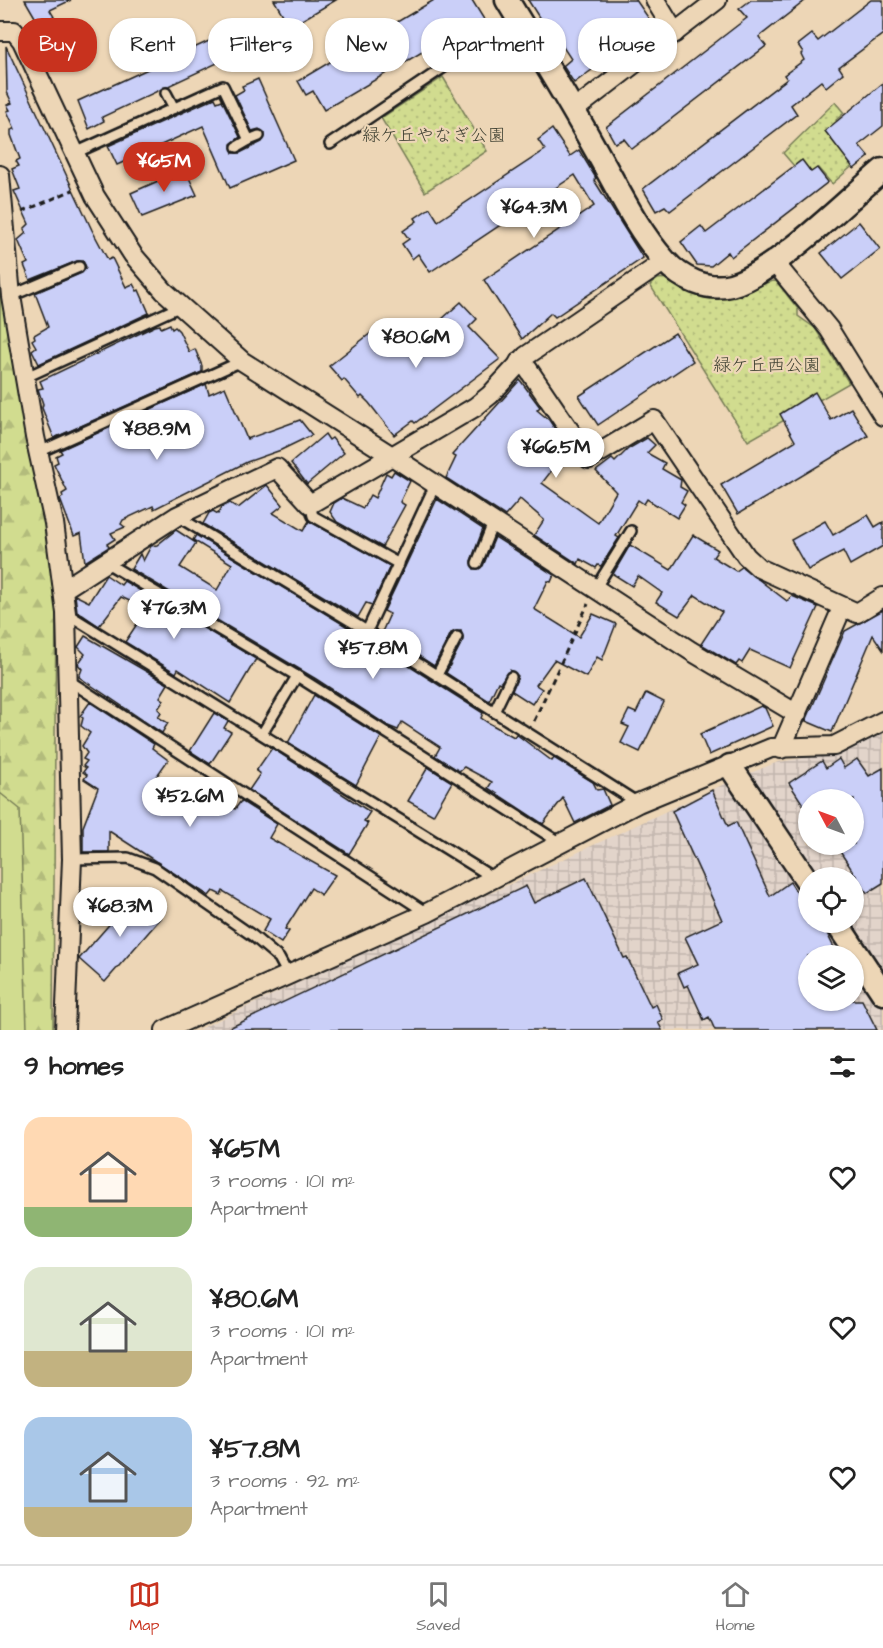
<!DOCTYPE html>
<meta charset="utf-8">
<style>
:root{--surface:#fff;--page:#f2f2f2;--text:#222;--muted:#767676;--line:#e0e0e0;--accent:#c8321e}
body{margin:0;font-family:"Architects Daughter","Klee One",sans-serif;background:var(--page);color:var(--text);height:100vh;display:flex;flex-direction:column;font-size:22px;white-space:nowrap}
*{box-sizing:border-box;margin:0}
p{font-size:20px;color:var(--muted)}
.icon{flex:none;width:33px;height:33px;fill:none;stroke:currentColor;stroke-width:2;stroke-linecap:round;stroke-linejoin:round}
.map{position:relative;height:1030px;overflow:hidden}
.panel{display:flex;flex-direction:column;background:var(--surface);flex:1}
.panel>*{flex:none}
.banner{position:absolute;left:18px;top:18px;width:848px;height:54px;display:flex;gap:12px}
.needle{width:39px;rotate:311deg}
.buttons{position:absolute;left:798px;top:789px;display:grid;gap:12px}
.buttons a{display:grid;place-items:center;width:66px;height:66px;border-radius:50%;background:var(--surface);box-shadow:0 2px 4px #0004;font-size:30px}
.price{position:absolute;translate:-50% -51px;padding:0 14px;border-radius:21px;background:#fff;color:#222;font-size:20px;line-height:39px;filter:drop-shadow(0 2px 3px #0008)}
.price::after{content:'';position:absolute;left:50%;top:36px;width:18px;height:14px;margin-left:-9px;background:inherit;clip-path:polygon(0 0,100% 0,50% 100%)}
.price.on{background:var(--accent);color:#fff}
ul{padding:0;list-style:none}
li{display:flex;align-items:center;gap:18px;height:150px;padding:0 24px}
li span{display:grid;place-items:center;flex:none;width:168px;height:120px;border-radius:18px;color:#555}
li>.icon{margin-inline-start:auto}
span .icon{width:72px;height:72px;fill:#fffc;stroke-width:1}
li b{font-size:26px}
h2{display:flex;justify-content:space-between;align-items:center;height:72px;padding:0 24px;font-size:26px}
.chip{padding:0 21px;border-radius:24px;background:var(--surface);box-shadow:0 2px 4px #0004;font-size:21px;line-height:54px}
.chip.on{background:var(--accent);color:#fff}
.dock{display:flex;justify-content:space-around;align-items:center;height:84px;border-top:2px solid var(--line);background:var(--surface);font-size:16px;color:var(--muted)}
.dock a{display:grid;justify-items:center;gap:3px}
.dock .on{color:var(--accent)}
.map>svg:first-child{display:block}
.industrial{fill:url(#industrial-grid);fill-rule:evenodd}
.green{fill:#d1dc8f;stroke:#767c56;stroke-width:1.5}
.forest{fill:url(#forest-firs);stroke:#767c56;stroke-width:1.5}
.park{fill:url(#park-dots);stroke:#767c56;stroke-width:1.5}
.building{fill:#cacff8;stroke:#1c1c1c;stroke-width:1.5}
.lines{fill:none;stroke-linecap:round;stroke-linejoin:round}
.service-casing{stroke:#1c1c1c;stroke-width:14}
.minor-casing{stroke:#1c1c1c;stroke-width:22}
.tertiary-casing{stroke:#1c1c1c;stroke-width:27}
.path{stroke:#1c1c1c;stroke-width:3;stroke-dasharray:6 4.5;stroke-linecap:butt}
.service{stroke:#edd6b6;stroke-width:9}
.minor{stroke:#edd6b6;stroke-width:18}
.tertiary{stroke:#edd6b6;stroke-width:22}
.labels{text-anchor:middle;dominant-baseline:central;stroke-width:4.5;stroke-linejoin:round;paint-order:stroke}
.park-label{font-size:18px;fill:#404233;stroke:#edd6b6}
</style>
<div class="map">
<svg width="883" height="1030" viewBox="0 0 883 1030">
<defs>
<pattern id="industrial-grid" width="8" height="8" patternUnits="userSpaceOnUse" patternTransform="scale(1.5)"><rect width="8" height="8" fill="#e2d4ca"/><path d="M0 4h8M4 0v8" fill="none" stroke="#c1b5ad"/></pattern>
<pattern id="forest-firs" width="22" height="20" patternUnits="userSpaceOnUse" patternTransform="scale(1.5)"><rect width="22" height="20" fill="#d1dc8f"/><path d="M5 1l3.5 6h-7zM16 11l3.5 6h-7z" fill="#b3bc7b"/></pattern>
<pattern id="park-dots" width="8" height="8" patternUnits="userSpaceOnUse" patternTransform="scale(1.5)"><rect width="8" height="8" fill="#d1dc8f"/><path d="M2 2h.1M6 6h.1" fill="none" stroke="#b3bc7b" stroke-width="1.8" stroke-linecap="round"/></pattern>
</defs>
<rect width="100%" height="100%" fill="#edd6b6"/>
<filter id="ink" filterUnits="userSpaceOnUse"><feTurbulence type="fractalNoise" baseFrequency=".0167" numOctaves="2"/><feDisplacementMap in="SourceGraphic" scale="12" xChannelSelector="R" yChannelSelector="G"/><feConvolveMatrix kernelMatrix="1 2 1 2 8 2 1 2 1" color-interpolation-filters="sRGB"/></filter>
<g filter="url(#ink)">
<path class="industrial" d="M883 730V1030H197L735 779 778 762 842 752ZM808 800H854V844H808ZM808 878H854V922H808ZM808 956H854V1000H808Z"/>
<polygon class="green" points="0,221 53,1030 0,1030"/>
<polygon class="forest" points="0,221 4,293 56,591 53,1030 27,1030 20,809 0,793"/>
<g class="park">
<polygon points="443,77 487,151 425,192 381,118"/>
<polygon points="835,102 844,113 836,120 846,134 858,161 832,184 818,168 812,173 800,161 794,166 783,153"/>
<path d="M665 278C692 298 719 303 750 291 760 287 765 281 776 281L798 309V316L815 328 849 383 748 441 650 285 658 279Z"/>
</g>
<g class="building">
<polygon points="25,0 71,0 50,10 54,17 39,24"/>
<polygon points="274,0 336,0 290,27"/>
<polygon points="434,0 472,0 485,21 469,31 466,26 324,110 313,91 306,95 298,81"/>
<polygon points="528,0 636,0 656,29 614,56 617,63 607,70 605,72 600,64 574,83 563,66 571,59 548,24 545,27"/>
<polygon points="751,0 806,0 759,37 766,46 632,149 624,139 615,143 606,127 747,18 739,9"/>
<polygon points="871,0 883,0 883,34 839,67 843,73 826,87 821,81 791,105 797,114 670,211 665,206 656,211 643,189 787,79 784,75 804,60 801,54 803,52 798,45 812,34 818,41"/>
<polygon points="233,30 243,51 102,117 104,121 89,129 78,101"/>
<polygon points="6,46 92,230 108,260 112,258 126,287 133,284 137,291 139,290 149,313 39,364 32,350 36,347 32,340 35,338 34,335 48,327 35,293 82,273 86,267 83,261 77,261 30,280 24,265 28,263 18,240 26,233 24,229 29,224 14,191 20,189 12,169 19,166 16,161 20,159 11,135 11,130 15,129 7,111 10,110 7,105 12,103 7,92"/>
<polygon points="258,79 294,160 230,188 203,126 117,165 108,146 215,98 217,102 222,100 240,137 231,144 233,153 240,153 262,142 265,133 259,129 252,131 235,95 244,90 242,86"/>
<polygon points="883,83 883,126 859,145 869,157 854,169 825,131"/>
<polygon points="552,129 570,156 579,150 596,178 594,180 643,258 555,317 551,313 522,339 484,280 594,206 575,175 430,272 418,254 412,259 402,244 409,239 403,231 417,221 415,218 430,208 438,221 545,150 538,140"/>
<polygon points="802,160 811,172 817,168 828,182 731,257 728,252 711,266 697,265 681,242 701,226 706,233"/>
<polygon points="185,169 197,195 142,217 131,193"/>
<polygon points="859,222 880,249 842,279 821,253"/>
<polygon points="461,302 477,319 469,327 500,359 415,423 413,421 394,435 369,403 362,396 360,398 344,379 342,381 329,366 381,325 403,354"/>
<polygon points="170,324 172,329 175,327 179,331 189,352 195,349 202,366 202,372 54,438 42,408 43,404 38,389 43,388 40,381 155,326 160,325 161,328"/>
<polygon points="675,333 693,361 598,425 579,396"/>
<polygon points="520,380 540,407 537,410 549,420 561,438 550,455 556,459 553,463 556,465 542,483 598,523 616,492 596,471 612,459 615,462 628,449 647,438 655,445 647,453 665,463 662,469 681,480 680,487 687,491 681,502 685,505 677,518 647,499 644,504 638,500 616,536 619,538 601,566 598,565 596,568 580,559 578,564 534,535 544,520 520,499 505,516 446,478 456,457 452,455"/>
<polygon points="206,384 209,394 225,387 247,439 300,420 312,435 281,450 247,462 154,509 153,506 123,520 121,524 125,527 111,533 115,539 107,544 109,547 85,562 81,533 74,536 60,499 63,497 62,494 67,491 54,464 58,462 56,456 62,453 60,450"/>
<polygon points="815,392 831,420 851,408 868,436 738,514 721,485 795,441 780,414"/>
<polygon points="325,434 329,440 332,438 344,453 307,484 291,463"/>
<polygon points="394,471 410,481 400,502 405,505 382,547 337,522 330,512 334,503 342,498 363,508 370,495 375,498 386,473 391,476"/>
<polygon points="267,485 283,505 273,513 303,531 309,521 390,566 372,605 366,603 358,617 203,524 209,513 213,511 218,514 222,507 230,503 238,508"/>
<polygon points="437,499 483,529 471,561 474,569 483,566 495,537 554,575 551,582 548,581 534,609 579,637 593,614 616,624 602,660 597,657 586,677 554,660 536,685 542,689 532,704 512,691 518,676 510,670 500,683 498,682 489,701 446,673 463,640 461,631 451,633 434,666 382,632 390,614 384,611"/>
<polygon points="868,515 875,527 883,522 883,546 850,565 843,551 808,570 791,540 825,521 833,535"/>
<polygon points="176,530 196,543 180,567 217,590 232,564 193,540 196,535 351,629 349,633 374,649 376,645 483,713 481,718 487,722 514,737 516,734 552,761 554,758 593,782 597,790 603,789 610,805 575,823 563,798 543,824 488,788 492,782 464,767 459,771 435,756 440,747 402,722 398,730 388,726 316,679 131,569 140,554 143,561 151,546 157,545"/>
<polygon points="693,535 718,550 713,557 736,571 742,567 787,601 792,596 818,607 790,668 750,650 742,663 739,661 736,665 701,644 722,612 695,595 679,616 656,602 662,593 638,576 632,586 613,574 630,545 671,570"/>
<polygon points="106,575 121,585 124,581 256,659 230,703 178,669 176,673 125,642 147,609 121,597 99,626 77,611 75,595 89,602"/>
<polygon points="883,610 883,650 873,635 832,732 806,721 845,631"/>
<polygon points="85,636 168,684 160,697 164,700 158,709 161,712 158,717 168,723 162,733 79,677 82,669 78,664 85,654 78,647"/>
<polygon points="646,693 664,702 640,752 621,743 629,727 622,724 629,710 636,713"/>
<polygon points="314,695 381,737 356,785 288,743"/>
<polygon points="90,702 154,744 152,748 168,760 156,777 192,800 202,780 216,787 211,796 235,809 241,801 277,824 269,838 335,875 321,895 311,888 285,929 289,931 281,943 263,931 270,919 223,891 221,895 213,891 209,896 109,831 109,852 83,852 83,827 98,788 84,779 87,775 83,772 86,768 83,766 87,761 83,759 87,753 82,746 90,733 81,726 83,718 80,716"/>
<polygon points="761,706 765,708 773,726 709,755 700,734"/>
<polygon points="214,713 228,721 224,728 231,732 210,764 190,751"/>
<polygon points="272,748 370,812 364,821 368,823 349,854 249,790 260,774 256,771"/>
<polygon points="839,759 844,768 857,759 869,776 883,768 883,883 867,893 835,844 854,844 854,800 808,800 808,812 789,783 822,761 826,768"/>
<polygon points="428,767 452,782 433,815 408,801"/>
<polygon points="712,790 728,826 736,822 770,896 790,882 808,910 808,922 817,922 820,927 823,925 838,956 808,956 808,1000 862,1000 877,1030 715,1030 709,1017 704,1020 688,985 684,987 678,973 698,964 685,937 722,920 672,811"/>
<polygon points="586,878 624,958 627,957 651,1007 656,1004 663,1020 658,1022 662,1030 225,1030 526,886 534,903"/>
<polygon points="135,895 161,918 105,982 79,959"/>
</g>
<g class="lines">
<defs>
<g id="service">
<polyline points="166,93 174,108"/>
<polyline points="330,144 517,18"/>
<polyline points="237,147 249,140"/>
<polyline points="75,153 223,86 249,140 259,136"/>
<polyline points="11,296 79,267"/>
<polyline points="24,378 179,307"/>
<polyline points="39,452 242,361"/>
<polyline points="310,504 313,516 399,564"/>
<polyline points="177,516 367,631 638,803"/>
<polyline points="105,562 297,676 562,844"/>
<polyline points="477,563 493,523"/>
<polyline points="595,589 631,531"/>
<polyline points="66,613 492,877"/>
<polyline points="367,631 435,485"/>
<polyline points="437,675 457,637"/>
<polyline points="68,680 427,913"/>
<polyline points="494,712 511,677"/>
<polyline points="262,734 297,676"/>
<polyline points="72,859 128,858 155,868 253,936 279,958 287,973"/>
</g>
<g id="minor">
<polyline points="655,0 675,33"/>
<polyline points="0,31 14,31 22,41 95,196 133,255 164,291 242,361 392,456 475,407 490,395 526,356 665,261"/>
<polyline points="574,110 717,0"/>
<polyline points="0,175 11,296 35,437 54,523 66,613 72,859 65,1030"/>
<polyline points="774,262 829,329 883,416"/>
<polyline points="519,362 528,369 589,459 654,420 746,556 759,568 857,613 883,597"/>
<polyline points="64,589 177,516 277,468 310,504 392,456 691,651 797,714"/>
<polyline points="781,749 842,608"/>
<polyline points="165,1030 427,913 638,803 771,748 834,746 883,721"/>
</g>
<g id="tertiary">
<path d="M507 0C536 48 566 96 593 145 615 183 636 229 665 261 681 279 707 291 731 285 776 272 845 202 883 170"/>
<polyline points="730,766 808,882"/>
<polyline points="836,922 883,993"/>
</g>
</defs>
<use href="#service" class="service-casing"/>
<use href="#minor" class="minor-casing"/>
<use href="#tertiary" class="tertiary-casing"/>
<g class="path">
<polyline points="22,212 73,190"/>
<polyline points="534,721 588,604"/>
</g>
<use href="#service" class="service"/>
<use href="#minor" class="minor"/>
<use href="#tertiary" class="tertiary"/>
</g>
</g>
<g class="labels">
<g class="park-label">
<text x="434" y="135">緑ケ丘やなぎ公園</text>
<text x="767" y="365">緑ケ丘西公園</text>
</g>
</g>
</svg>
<div class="buttons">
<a><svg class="needle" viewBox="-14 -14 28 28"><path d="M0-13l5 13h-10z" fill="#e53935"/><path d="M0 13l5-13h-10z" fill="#767676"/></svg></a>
<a><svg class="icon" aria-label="locate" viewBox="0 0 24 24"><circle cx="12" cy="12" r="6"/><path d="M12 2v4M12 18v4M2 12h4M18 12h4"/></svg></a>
<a><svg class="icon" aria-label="layers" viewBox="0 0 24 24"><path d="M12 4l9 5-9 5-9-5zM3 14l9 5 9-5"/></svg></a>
</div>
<b class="price on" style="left:164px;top:193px">¥65M</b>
<b class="price" style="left:534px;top:239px">¥64.3M</b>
<b class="price" style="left:416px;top:369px">¥80.6M</b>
<b class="price" style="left:157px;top:461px">¥88.9M</b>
<b class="price" style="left:556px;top:479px">¥66.5M</b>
<b class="price" style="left:174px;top:640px">¥76.3M</b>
<b class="price" style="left:373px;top:680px">¥57.8M</b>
<b class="price" style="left:190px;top:828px">¥52.6M</b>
<b class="price" style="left:120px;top:938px">¥68.3M</b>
<div class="banner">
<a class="chip on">Buy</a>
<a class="chip">Rent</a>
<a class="chip">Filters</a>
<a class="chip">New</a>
<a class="chip">Apartment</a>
<a class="chip">House</a>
</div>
</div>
<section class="panel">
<h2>9 homes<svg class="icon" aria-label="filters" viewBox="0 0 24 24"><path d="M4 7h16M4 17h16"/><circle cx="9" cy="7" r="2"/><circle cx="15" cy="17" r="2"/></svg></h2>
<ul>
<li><span style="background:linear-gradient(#ffd9b3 75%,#8fb573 0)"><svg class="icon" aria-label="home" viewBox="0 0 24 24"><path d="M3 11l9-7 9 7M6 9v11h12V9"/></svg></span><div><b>¥65M</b><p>3 rooms · 101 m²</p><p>Apartment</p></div><svg class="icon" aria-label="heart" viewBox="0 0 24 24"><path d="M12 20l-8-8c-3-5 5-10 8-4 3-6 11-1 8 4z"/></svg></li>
<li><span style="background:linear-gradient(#dfe7d0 70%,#c2b280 0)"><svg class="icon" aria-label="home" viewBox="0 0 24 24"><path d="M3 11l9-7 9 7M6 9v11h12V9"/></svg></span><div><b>¥80.6M</b><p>3 rooms · 101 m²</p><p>Apartment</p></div><svg class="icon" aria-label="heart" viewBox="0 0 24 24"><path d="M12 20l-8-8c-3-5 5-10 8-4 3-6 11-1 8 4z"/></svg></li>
<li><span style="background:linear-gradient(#a9c7e8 75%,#c2b280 0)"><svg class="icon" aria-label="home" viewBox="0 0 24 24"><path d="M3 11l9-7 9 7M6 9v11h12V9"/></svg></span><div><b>¥57.8M</b><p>3 rooms · 92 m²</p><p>Apartment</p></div><svg class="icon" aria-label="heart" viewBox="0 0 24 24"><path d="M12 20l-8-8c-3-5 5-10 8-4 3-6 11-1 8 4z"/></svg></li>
</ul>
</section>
<nav class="dock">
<a class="on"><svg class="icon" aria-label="map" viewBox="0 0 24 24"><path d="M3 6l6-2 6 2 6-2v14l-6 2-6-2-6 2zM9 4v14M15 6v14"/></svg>Map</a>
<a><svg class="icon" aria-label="saved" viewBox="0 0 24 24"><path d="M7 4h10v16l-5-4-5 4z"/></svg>Saved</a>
<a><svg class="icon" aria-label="home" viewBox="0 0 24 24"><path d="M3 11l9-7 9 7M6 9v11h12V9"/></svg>Home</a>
</nav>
